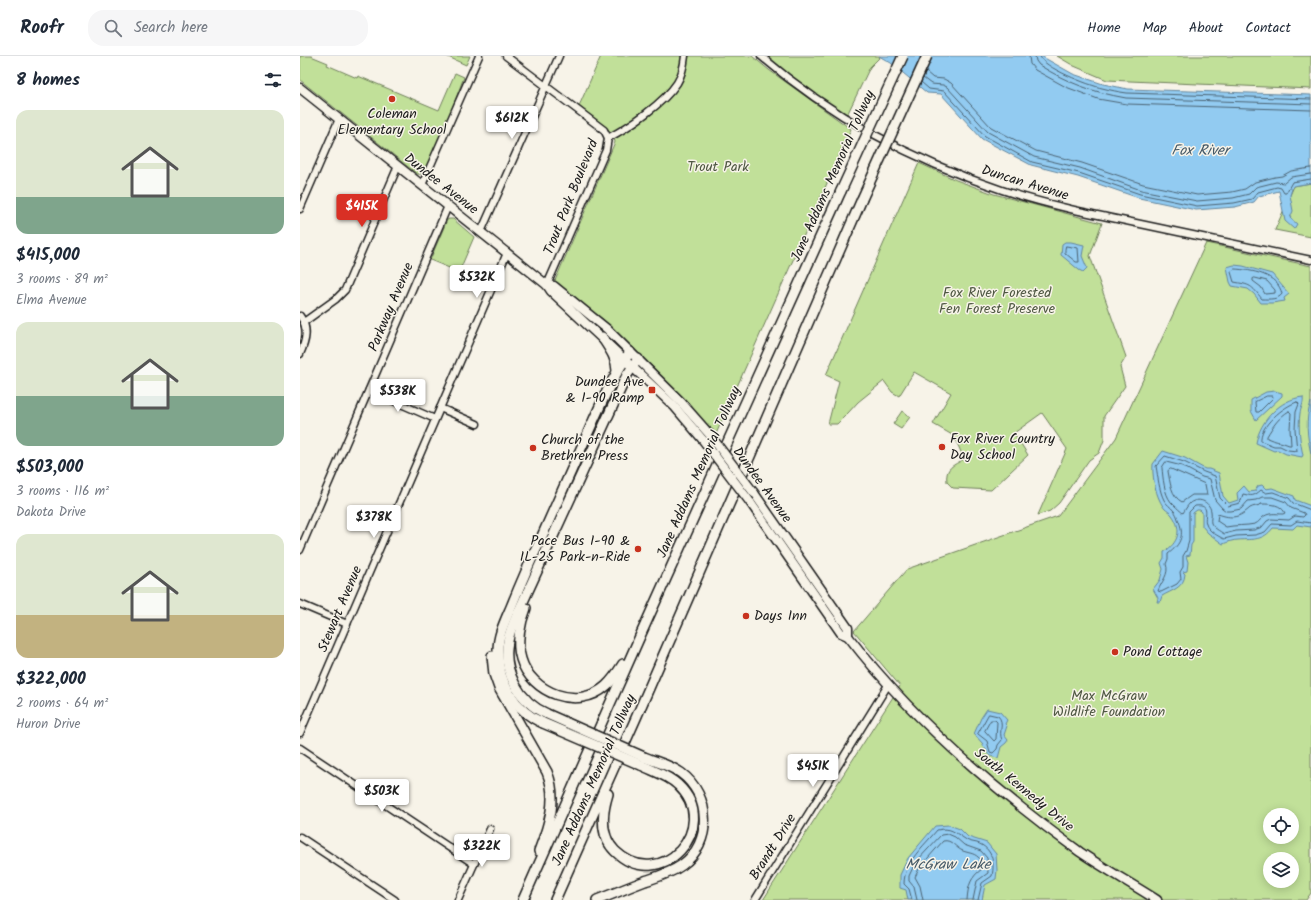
<!DOCTYPE html>
<meta charset="utf-8">
<style>
:root{--surface:#fff;--page:#f6f6f7;--text:#1f2937;--muted:#747a83;--line:#e0e1e3;--accent:#d93025}
body{margin:0;font-family:Kalam,sans-serif;background:var(--page);color:var(--text);height:100vh;display:flex;flex-direction:column;font-size:15px;white-space:nowrap}
*{box-sizing:border-box;margin:0}
p{font-size:13px;color:var(--muted)}
.icon{flex:none;width:22px;height:22px;fill:none;stroke:currentColor;stroke-width:2;stroke-linecap:round;stroke-linejoin:round}
.map{position:relative;flex:1;overflow:hidden}
.side{display:flex;flex-direction:column;background:var(--surface);width:300px}
.side>*{flex:none}
.tools{position:absolute;left:963px;top:752px;display:grid;gap:8px}
.tools a{display:grid;place-items:center;width:36px;height:36px;border-radius:50%;background:var(--surface);box-shadow:0 2px 10px #0003;font-size:20px}
.price{position:absolute;translate:-50% -34px;padding:0 9px;border-radius:4px;background:#fff;color:#222;font-size:13px;line-height:26px;filter:drop-shadow(0 1px 2px #0008)}
.price::after{content:'';position:absolute;left:50%;top:24px;width:12px;height:9px;margin-left:-6px;background:inherit;clip-path:polygon(0 0,100% 0,50% 100%)}
.price.active{background:var(--accent);color:#fff}
ul{padding:0;list-style:none}
li{display:grid;align-content:center;gap:8px;height:212px;padding:0 16px}
li span{display:grid;place-items:center;height:124px;border-radius:12px;color:#555}
li>.icon{margin-inline-start:auto}
span .icon{width:72px;height:72px;fill:#fffc;stroke-width:1}
li b{font-size:17px}
h2{display:flex;justify-content:space-between;align-items:center;height:48px;padding:0 16px;font-size:17px}
header{display:flex;align-items:center;gap:24px;box-sizing:border-box;height:56px;padding:0 20px;background:var(--surface);border-bottom:1px solid var(--line)}
header strong{font-size:19px}
nav{display:flex;gap:22px;margin-inline-start:auto;font-size:14px}
.search{width:280px;height:36px;background:var(--page);display:flex;align-items:center;gap:10px;box-sizing:border-box;padding:0 14px;border-radius:16px;color:var(--muted);font-size:15px}
main{display:flex;flex:1;min-height:0}
.map>svg:first-child{display:block}
.green{fill:#c1e099;stroke:#6e7e5a;fill-rule:evenodd}
.water{fill:#92cbf1;stroke:#63859c}
.lines{fill:none;stroke-linecap:round;stroke-linejoin:round}
.shore{stroke:#4b6271;stroke-width:1}
.minor-casing{stroke:#1c1c1c;stroke-width:9}
.major-casing{stroke:#1c1c1c;stroke-width:11}
.highway-casing{stroke:#1c1c1c;stroke-width:12}
.minor{stroke:#f7f3e8;stroke-width:6}
.major{stroke:#f7f3e8;stroke-width:8}
.highway{stroke:#f7f3e8;stroke-width:9}
.major-bridge-casing{stroke:#1c1c1c;stroke-width:11;stroke-linecap:butt}
.highway-bridge-casing{stroke:#1c1c1c;stroke-width:12;stroke-linecap:butt}
.major-bridge{stroke:#f7f3e8;stroke-width:8}
.highway-bridge{stroke:#f7f3e8;stroke-width:9}
.poi-dot{fill:#c8321e;stroke:#f7f3e8;stroke-width:1.5}
.labels{text-anchor:middle;dominant-baseline:central;stroke-width:3;stroke-linejoin:round;paint-order:stroke}
.poi-label{font-size:14px;fill:#1c1c1c;stroke:#f7f3e8;text-anchor:start}
.park-label{font-size:14px;fill:#4e5742;stroke:#f7f3e8}
.street-label{font-size:14px;fill:#1c1c1c;stroke:#f7f3e8}
.water-label{font-size:15px;font-style:italic;fill:#455967;stroke:#f7f3e8}
</style>
<header>
<strong>Roofr</strong>
<div class="search"><svg class="icon" aria-label="search" viewBox="0 0 24 24"><circle cx="10" cy="10" r="6"/><path d="M15 15l6 6"/></svg>Search here</div>
<nav><a>Home</a><a>Map</a><a>About</a><a>Contact</a></nav>
</header>
<main>
<section class="side">
<h2>8 homes<svg class="icon" aria-label="filters" viewBox="0 0 24 24"><path d="M4 7h16M4 17h16"/><circle cx="9" cy="7" r="2"/><circle cx="15" cy="17" r="2"/></svg></h2>
<ul>
<li><span style="background:linear-gradient(#dfe7d0 70%,#7fa58c 0)"><svg class="icon" aria-label="home" viewBox="0 0 24 24"><path d="M3 11l9-7 9 7M6 9v11h12V9"/></svg></span><div><b>$415,000</b><p>3 rooms · 89 m²</p><p>Elma Avenue</p></div></li>
<li><span style="background:linear-gradient(#dfe7d0 60%,#7fa58c 0)"><svg class="icon" aria-label="home" viewBox="0 0 24 24"><path d="M3 11l9-7 9 7M6 9v11h12V9"/></svg></span><div><b>$503,000</b><p>3 rooms · 116 m²</p><p>Dakota Drive</p></div></li>
<li><span style="background:linear-gradient(#dfe7d0 65%,#c2b280 0)"><svg class="icon" aria-label="home" viewBox="0 0 24 24"><path d="M3 11l9-7 9 7M6 9v11h12V9"/></svg></span><div><b>$322,000</b><p>2 rooms · 64 m²</p><p>Huron Drive</p></div></li>
</ul>
</section>
<div class="map">
<svg width="1011" height="844" viewBox="0 0 1011 844">
<rect width="100%" height="100%" fill="#f7f3e8"/>
<filter id="ink" filterUnits="userSpaceOnUse"><feTurbulence type="fractalNoise" baseFrequency=".025" numOctaves="2"/><feDisplacementMap in="SourceGraphic" scale="8" xChannelSelector="R" yChannelSelector="G"/><feConvolveMatrix kernelMatrix="1 2 1 2 8 2 1 2 1" color-interpolation-filters="sRGB"/></filter>
<g filter="url(#ink)">
<g class="green">
<polygon points="0,0 11,0 28,7 27,9 57,22 58,20 139,54 155,17 164,21 145,71 124,116 120,118 117,118 0,24"/>
<polygon points="146,0 170,0 166,9"/>
<polygon points="301,0 452,0 469,14 551,73 416,378 366,324 304,264 254,227 315,86 313,79 310,75 279,50"/>
<polygon points="466,0 579,0 580,1 570,11 547,59 500,28"/>
<polygon points="757,0 1011,0 1011,33 807,24 774,10"/>
<path d="M619 107 656 124 694 138 802 167 790 200 826 301 820 311 825 330 804 360V384L799 397 789 404 759 447 750 455 738 459 767 393 742 357 714 377 728 399 691 434 653 432 647 426C645 411 653 410 664 403L654 380 633 368 651 337 614 316 599 340 592 336 584 325 558 346 548 357 537 368H528L539 325 526 319Z"/>
<polygon points="1011,127 1011,181 975,174 994,130"/>
<polygon points="149,163 153,163 174,181 159,216 130,204 147,164"/>
<path d="M906 187 1011 210V837L1006 844H463L600 630 554 575 607 513 758 460 816 382ZM970 759H992V781H970ZM970 803H992V825H970Z"/>
<polygon points="602,355 610,361 601,373 593,368"/>
</g>
<g class="water">
<polygon points="579,0 741,0 773,18 803,28 828,33 1011,39 1011,127 993,130 990,139 993,155 990,162 997,168 994,173 985,165 979,135 959,140 954,146 935,151 896,154 839,142 778,121 731,109 682,83 641,38 627,37 591,7"/>
<polygon points="765,186 771,186 784,189 782,200 787,212 783,216 779,214 761,199 762,188"/>
<polygon points="934,209 943,210 972,218 989,238 984,242 985,245 972,247 961,247 954,238 948,233 932,230 930,226 927,211"/>
<polygon points="975,335 982,337 982,340 956,364 951,355 951,344 966,336"/>
<path d="M1003 341C1004 348 1001 351 1000 357 998 371 1000 386 1003 399L1002 401 986 398 978 394 974 395 956 387C960 365 980 343 1003 341Z"/>
<path d="M1011 346V398C1007 380 1005 363 1011 346Z"/>
<path d="M863 395 885 402 905 413H909L919 417 923 440 929 447 938 444 937 437 944 430 949 436 955 435 958 430 962 429 966 433 972 432 994 440 995 444 1011 450V471L997 469 993 473 973 472C963 485 953 483 938 484 933 484 928 486 923 488L908 477 902 470V456L900 454H897L893 457V486L891 489 890 499 886 500 888 506 887 515 883 516 885 518C884 532 872 534 862 540L860 546H857L858 542 853 533 860 524 863 513 861 507 864 502V496C878 487 883 474 872 459 870 456 867 455 865 453 863 451 861 447 860 445 855 435 852 419 853 408Z"/>
<path d="M687 653 700 656 707 664 705 668 707 670 704 679 708 684 706 687 701 691 698 702C683 699 691 698 683 690V688L674 678 681 662Z"/>
<polygon points="649,769 660,773 668,781 687,787 696,798 697,814 696,823 685,829 682,844 608,844 606,834 600,832 600,819 608,802 635,770"/>
</g>
<g class="lines">
<g class="shore">
<polyline points="729,0 730,8 735,14 766,31 798,43 827,48 1011,54"/>
<path d="M735 0 736 5 739 9C768 27 792 36 826 42L1011 48"/>
<path d="M740 0C741 11 791 30 802 32 810 34 819 36 827 37L1011 43"/>
<polyline points="626,16 633,22 644,23 651,27 691,71 736,95 782,107 843,128 897,139 932,136 945,133 955,126 975,121 982,120 991,115 1011,112"/>
<polyline points="623,22 631,28 643,29 647,31 688,76 734,101 780,112 841,134 897,145 933,142 949,138 956,131 976,126 984,127 991,121 1011,118"/>
<polyline points="621,26 629,33 644,35 685,80 732,106 779,117 840,138 897,150 934,147 952,143 958,136 977,131 981,132 984,137 986,137 992,126 1011,123"/>
<polygon points="766,190 778,192 779,206 776,206 765,197 765,194"/>
<path d="M935 213C951 214 978 218 982 238 978 244 969 243 962 243 951 229 951 229 934 226L931 216Z"/>
<polygon points="955,222 967,225 975,234 975,237 965,238 961,231 953,225 953,223"/>
<polygon points="967,340 972,340 973,342 959,356 956,356 955,346"/>
<path d="M997 346 999 348 996 356 995 373 997 395 988 394 980 390H974L961 385C959 370 984 350 997 346Z"/>
<path d="M989 355 991 357 990 373 991 389H989C980 385 975 386 967 382V380C973 370 979 361 989 355Z"/>
<path d="M866 406 882 410 902 421 910 423 915 444 922 452 926 455H931L941 453 948 445 956 444 962 441H972L986 446 991 452 1004 457 1005 459 1003 461 995 460 989 464 971 463 967 465 962 471 954 474 936 475 924 478C920 475 913 472 911 467 910 464 912 459 911 455 909 445 898 441 890 447 887 450 885 454 883 457 880 455 873 448 871 446 864 437 863 422 862 412Z"/>
<path d="M871 413 905 428 907 439H892L882 446C871 440 870 426 868 415Z"/>
<path d="M962 448C971 448 981 448 985 457L983 458C976 458 968 456 962 462 959 465 959 466 955 468 946 470 935 469 926 471L917 465 918 458C932 463 939 462 950 452 953 450 959 450 962 448Z"/>
<path d="M1011 454 993 447 989 442 973 436 966 437 961 434C953 441 952 440 943 438L940 447 928 450 920 442 915 420 904 416 884 406 865 400 856 410C858 421 859 434 864 444 867 449 870 450 874 455 876 457 877 460 878 463 885 479 881 488 868 498V503L866 508C870 518 861 526 858 535L861 536 877 528 881 523 880 516 883 511V500L886 495 889 485V456L895 450C912 448 903 460 906 468 908 475 918 480 924 483L936 480 955 479 965 476 972 468 991 469 997 465 1011 467"/>
<path d="M689 658 698 660C705 667 698 675 702 684L698 689 697 693 693 697 690 696 687 685 678 678Z"/>
<polygon points="691,664 695,664 697,666 696,683 694,685 685,675"/>
<path d="M612 844 609 833 604 828C604 806 624 790 637 774 651 771 654 776 665 783 669 786 673 786 677 787 692 792 695 806 692 820L682 827 678 844"/>
<polyline points="617,844 614,831 609,825 609,820 615,807 641,779 648,778 655,781 664,789 681,795 687,802 688,817 677,825 673,844"/>
<path d="M623 844 620 830 615 821 620 811 643 785C652 783 655 792 663 795 668 797 674 797 678 801 682 804 682 808 682 813 671 821 668 829 667 844"/>
</g>
<defs>
<g id="minor">
<polyline points="206,0 304,74 308,82"/>
<path d="M461 0C532 61 614 105 702 134 744 148 787 157 831 166 891 179 951 191 1011 204"/>
<polyline points="122,129 179,0"/>
<polyline points="0,153 39,63"/>
<polyline points="181,176 259,0"/>
<path d="M247 229 306 94 308 82C329 71 364 47 377 27 382 19 384 9 385 0"/>
<path d="M0 260C9 272 6 285 0 298"/>
<polyline points="4,266 36,243 45,234 98,110"/>
<polyline points="69,334 135,363"/>
<polyline points="140,352 177,368"/>
<polyline points="0,494 148,150"/>
<polyline points="0,548 47,568"/>
<polyline points="0,677 207,197"/>
<polyline points="0,692 174,808"/>
<polyline points="0,781 95,844"/>
<polyline points="158,844 190,773"/>
<polyline points="455,844 588,629"/>
</g>
<g id="major">
<polyline points="0,32 247,229 251,235 374,350 403,384"/>
<polyline points="247,229 254,230 307,273 380,345 410,379"/>
<polyline points="454,437 548,572 548,580"/>
<path d="M450 446 541 577 548 580C610 661 697 736 780 796 805 813 832 828 857 844"/>
</g>
<g id="highway">
<path d="M302 281C309 292 317 302 317 315"/>
<path d="M226 552C220 567 216 587 221 603 231 637 278 655 306 630 313 624 318 616 323 608"/>
<path d="M192 600 194 618 199 632 247 716C258 743 249 769 239 795"/>
<path d="M247 658C219 646 202 615 208 585 210 572 217 560 222 548L320 334 327 319 338 303"/>
<path d="M243 667C215 655 197 625 198 594 198 579 205 565 211 551 220 529 229 508 239 487 255 451 271 415 287 379 300 350 312 321 330 296"/>
<path d="M308 738C302 757 299 779 315 795 360 839 423 771 378 729 368 719 353 715 341 709"/>
<polyline points="223,844 341,578 541,135"/>
<polyline points="255,844 336,662 562,143"/>
<path d="M297 844C313 838 329 831 345 825 357 821 371 817 382 809 413 787 411 739 381 717 370 709 356 706 344 701"/>
</g>
</defs>
<use href="#minor" class="minor-casing"/>
<use href="#major" class="major-casing"/>
<use href="#highway" class="highway-casing"/>
<use href="#minor" class="minor"/>
<use href="#major" class="major"/>
<use href="#highway" class="highway"/>
<defs>
<g id="major-bridge">
<polyline points="410,379 454,437"/>
<polyline points="403,384 450,446"/>
</g>
<g id="highway-bridge">
<polyline points="541,135 603,0"/>
<polyline points="562,143 627,0"/>
<polyline points="247,658 344,701"/>
<polyline points="243,667 341,709"/>
</g>
</defs>
<use href="#major-bridge" class="major-bridge-casing"/>
<use href="#highway-bridge" class="highway-bridge-casing"/>
<use href="#major-bridge" class="major-bridge"/>
<use href="#highway-bridge" class="highway-bridge"/>
</g>
</g>
<g class="poi-dot">
<circle cx="92" cy="43" r="4"/>
<rect x="348" y="330" width="8" height="8" rx="2"/>
<circle cx="642" cy="391" r="4"/>
<circle cx="233" cy="392" r="4"/>
<circle cx="338" cy="493" r="4"/>
<circle cx="446" cy="560" r="4"/>
<circle cx="815" cy="596" r="4"/>
</g>
<g class="labels">
<g class="poi-label">
<text x="92" y="58" text-anchor="middle">Coleman<tspan x="92" dy="16">Elementary School</tspan></text>
<text x="344" y="326" text-anchor="end">Dundee Ave<tspan x="344" dy="16">&amp; I-90 Ramp</tspan></text>
<text x="650" y="383">Fox River Country<tspan x="650" dy="16">Day School</tspan></text>
<text x="241" y="384">Church of the<tspan x="241" dy="16">Brethren Press</tspan></text>
<text x="330" y="485" text-anchor="end">Pace Bus I-90 &amp;<tspan x="330" dy="16">IL-25 Park-n-Ride</tspan></text>
<text x="454" y="560">Days Inn</text>
<text x="823" y="596">Pond Cottage</text>
</g>
<g class="park-label">
<text x="418" y="111">Trout Park</text>
<text x="697" y="237">Fox River Forested<tspan x="697" dy="16">Fen Forest Preserve</tspan></text>
<text x="809" y="640">Max McGraw<tspan x="809" dy="16">Wildlife Foundation</tspan></text>
</g>
<g class="street-label">
<text transform="translate(533 120) rotate(-66)">Jane Addams Memorial Tollway</text>
<text transform="translate(725 127) rotate(17)">Duncan Avenue</text>
<text transform="translate(141 128) rotate(38)">Dundee Avenue</text>
<text transform="translate(271 141) rotate(-68)">Trout Park Boulevard</text>
<text transform="translate(91 251) rotate(-67)">Parkway Avenue</text>
<text transform="translate(399 416) rotate(-66)">Jane Addams Memorial Tollway</text>
<text transform="translate(462 429) rotate(54)">Dundee Avenue</text>
<text transform="translate(40 553) rotate(-67)">Stewart Avenue</text>
<text transform="translate(294 724) rotate(-66)">Jane Addams Memorial Tollway</text>
<text transform="translate(724 734) rotate(39)">South Kennedy Drive</text>
<text transform="translate(473 791) rotate(-58)">Brandt Drive</text>
</g>
<g class="water-label">
<text x="900" y="95">Fox River</text>
<text x="648" y="809">McGraw Lake</text>
</g>
</g>
</svg>
<div class="tools">
<a><svg class="icon" aria-label="locate" viewBox="0 0 24 24"><circle cx="12" cy="12" r="6"/><path d="M12 2v4M12 18v4M2 12h4M18 12h4"/></svg></a>
<a><svg class="icon" aria-label="layers" viewBox="0 0 24 24"><path d="M12 4l9 5-9 5-9-5zM3 14l9 5 9-5"/></svg></a>
</div>
<b class="price" style="left:212px;top:84px">$612K</b>
<b class="price active" style="left:62px;top:172px">$415K</b>
<b class="price" style="left:177px;top:243px">$532K</b>
<b class="price" style="left:98px;top:357px">$538K</b>
<b class="price" style="left:74px;top:483px">$378K</b>
<b class="price" style="left:513px;top:732px">$451K</b>
<b class="price" style="left:82px;top:757px">$503K</b>
<b class="price" style="left:182px;top:812px">$322K</b>
</div>
</main>
